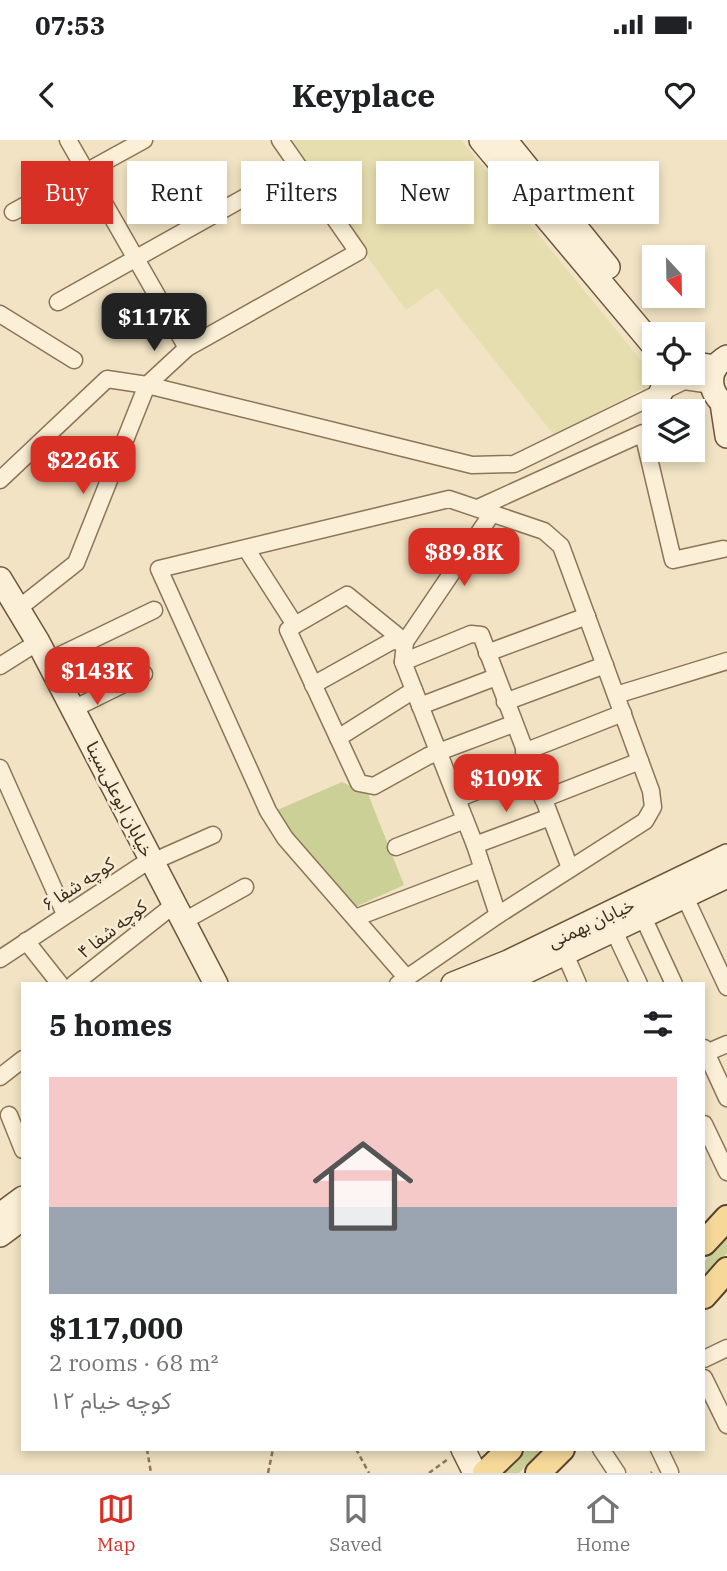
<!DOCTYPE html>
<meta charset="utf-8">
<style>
:root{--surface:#fff;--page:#f6f6f6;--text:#202124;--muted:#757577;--line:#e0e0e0;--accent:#d93025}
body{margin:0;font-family:"IBM Plex Serif","Noto Sans Arabic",serif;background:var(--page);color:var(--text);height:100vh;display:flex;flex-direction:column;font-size:26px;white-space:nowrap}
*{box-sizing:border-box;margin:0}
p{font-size:23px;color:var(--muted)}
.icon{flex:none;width:38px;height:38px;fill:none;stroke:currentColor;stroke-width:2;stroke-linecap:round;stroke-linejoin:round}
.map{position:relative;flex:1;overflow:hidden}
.sheet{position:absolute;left:21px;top:842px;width:684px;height:469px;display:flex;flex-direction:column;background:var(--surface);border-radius:0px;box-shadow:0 4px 10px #0003}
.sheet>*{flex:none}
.banner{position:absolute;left:21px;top:21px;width:686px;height:63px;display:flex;gap:14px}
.needle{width:46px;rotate:158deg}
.fabs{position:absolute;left:642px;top:105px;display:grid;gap:14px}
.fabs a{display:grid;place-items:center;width:63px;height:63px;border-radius:0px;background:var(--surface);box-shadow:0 4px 10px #0003;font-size:35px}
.price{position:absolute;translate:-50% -60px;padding:0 16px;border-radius:14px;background:var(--accent);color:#fff;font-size:23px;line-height:46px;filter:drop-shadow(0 2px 4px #0008)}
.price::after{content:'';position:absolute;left:50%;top:42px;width:21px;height:16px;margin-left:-10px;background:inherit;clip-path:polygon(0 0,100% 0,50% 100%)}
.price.active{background:#222;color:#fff}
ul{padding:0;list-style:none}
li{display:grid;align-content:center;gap:14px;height:371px;padding:0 28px}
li+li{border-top:2px solid var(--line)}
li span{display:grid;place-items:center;height:217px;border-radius:0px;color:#555}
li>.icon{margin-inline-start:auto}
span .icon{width:126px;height:126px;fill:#fffc;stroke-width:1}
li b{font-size:30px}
h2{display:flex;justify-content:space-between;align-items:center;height:84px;padding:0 28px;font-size:30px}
.tag{padding:0 24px;border-radius:0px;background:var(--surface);box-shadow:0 4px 10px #0003;font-size:24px;line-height:63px}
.tag.active{background:var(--accent);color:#fff}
.status{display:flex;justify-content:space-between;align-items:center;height:49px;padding:0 35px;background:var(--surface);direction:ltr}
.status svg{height:19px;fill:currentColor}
header{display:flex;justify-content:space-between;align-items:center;height:91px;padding:0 28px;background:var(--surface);font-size:32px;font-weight:700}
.tab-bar{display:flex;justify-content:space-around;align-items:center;height:98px;border-top:2px solid var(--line);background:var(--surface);font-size:19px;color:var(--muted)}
.tab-bar a{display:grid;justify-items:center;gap:4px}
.tab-bar .active{color:var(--accent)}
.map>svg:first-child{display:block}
.farmland{fill:#e7deb0}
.green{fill:#cad096}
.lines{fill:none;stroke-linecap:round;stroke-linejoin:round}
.street-casing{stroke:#8d7458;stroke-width:19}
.secondary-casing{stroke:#6f553c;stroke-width:26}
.primary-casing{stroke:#5b422d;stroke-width:28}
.path{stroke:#8d7458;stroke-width:2.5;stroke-dasharray:5 3.5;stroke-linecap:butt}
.street{stroke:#fbf0d7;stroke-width:16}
.secondary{stroke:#fbf0d7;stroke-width:23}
.primary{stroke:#f6d999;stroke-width:24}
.labels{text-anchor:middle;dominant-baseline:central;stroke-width:5;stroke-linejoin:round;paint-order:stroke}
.street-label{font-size:18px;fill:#3c2c1e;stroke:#f8edd4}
</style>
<div class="status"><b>07:53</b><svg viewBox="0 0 49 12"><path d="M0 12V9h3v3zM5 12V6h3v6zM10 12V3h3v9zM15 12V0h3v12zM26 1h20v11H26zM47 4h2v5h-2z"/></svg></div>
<header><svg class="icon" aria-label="back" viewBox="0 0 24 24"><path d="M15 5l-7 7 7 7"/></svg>Keyplace<svg class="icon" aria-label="heart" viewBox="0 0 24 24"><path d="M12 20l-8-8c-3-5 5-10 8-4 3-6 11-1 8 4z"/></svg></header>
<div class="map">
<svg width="727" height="1333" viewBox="0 0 727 1333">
<rect width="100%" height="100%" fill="#f1e3c3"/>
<polygon class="farmland" points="283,0 461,0 658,241 554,295 437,148 406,170"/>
<g class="green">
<polygon points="342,642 368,654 404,745 353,768 275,671"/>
<polygon points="727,1097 727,1113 704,1137 704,1122"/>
<polygon points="526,1309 542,1309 519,1333 503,1333"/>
</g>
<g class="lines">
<defs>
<g id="street">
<polyline points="68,0 187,208"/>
<polyline points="13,72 144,0"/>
<polyline points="58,162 299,27"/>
<polyline points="0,174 74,220"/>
<polyline points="0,340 107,239 147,245 472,325 514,324 684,241 712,245"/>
<polyline points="480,367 643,293 673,420 723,409"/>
<polyline points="493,372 405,502 403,522 475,705 498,775"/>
<polyline points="247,410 295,485 288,490 359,643 374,646 428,616 513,584"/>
<polyline points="19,468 76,423 147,245 187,208 358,112 280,0"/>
<polyline points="295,485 347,455 405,502"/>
<polyline points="487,513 587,476"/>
<polyline points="48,521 154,470"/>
<polyline points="403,522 471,494 481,495 570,728"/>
<polyline points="0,526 38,502"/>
<polyline points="313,545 392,501 405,502"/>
<polyline points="616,555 727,521"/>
<polyline points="505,562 605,525"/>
<polyline points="420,566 496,537"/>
<polyline points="73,569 144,534"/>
<polyline points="338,598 414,550"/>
<polyline points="524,612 623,573"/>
<polyline points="0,628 65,774"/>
<polyline points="457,659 532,629"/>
<polyline points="543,659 640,621"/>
<polyline points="475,705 550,677"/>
<polyline points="396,707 465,680"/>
<polyline points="152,722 213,695"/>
<polyline points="685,757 727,847"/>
<polyline points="643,777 674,844"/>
<polyline points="355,778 483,729"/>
<polyline points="184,781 245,747"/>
<polyline points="614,791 639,844"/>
<polyline points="26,801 60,844"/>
<polyline points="565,814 578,844"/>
<polyline points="0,819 151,719"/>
<polyline points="74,844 175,764"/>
<polyline points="398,844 498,775 645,681 653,667 651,651 561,406 544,391 449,359 159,429 268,671 285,698 405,836"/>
<polyline points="704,908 727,958"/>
<polyline points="706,913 727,904"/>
<polyline points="0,937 23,919"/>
<polyline points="9,975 23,1010"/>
<polyline points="704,984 727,1032"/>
<polyline points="704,1219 727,1208"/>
<polyline points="704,1238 727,1285"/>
<polyline points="601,1309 617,1333"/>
<polyline points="659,1309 670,1332"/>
</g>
<g id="secondary">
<polyline points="481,0 654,206"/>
<polyline points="505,0 608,127"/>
<path d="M727 217C706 229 707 253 727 266"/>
<polyline points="693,224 715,227"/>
<polyline points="661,252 670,233"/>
<polyline points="722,263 727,296"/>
<polyline points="0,439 38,502 216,844"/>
<polyline points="453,844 508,822 727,716"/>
<polyline points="500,844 727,736"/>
<polyline points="0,1075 23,1058"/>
<polyline points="0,1095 23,1078"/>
<polyline points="463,1309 475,1333"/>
</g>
<g id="primary">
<polyline points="704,1103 727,1078"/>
<polyline points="704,1156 727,1130"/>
<polyline points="485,1333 510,1309"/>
<polyline points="538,1333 562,1309"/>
</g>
</defs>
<use href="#street" class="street-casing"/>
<use href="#secondary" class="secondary-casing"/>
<use href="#primary" class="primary-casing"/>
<g class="path">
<polyline points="147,1309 151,1333"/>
<polyline points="356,1309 369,1333"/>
<polyline points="268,1333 273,1309"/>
<polyline points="429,1333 448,1319"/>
<polyline points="651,1333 652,1332"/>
</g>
<use href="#street" class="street"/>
<use href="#secondary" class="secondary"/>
<use href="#primary" class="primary"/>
</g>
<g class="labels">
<g class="street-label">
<text transform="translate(120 659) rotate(63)">خیابان ابوعلی‌سینا</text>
<text transform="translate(78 744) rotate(-33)">کوچه شفا ۶</text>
<text transform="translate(591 783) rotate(-25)">خیابان بهمنی</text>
<text transform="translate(112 789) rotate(-38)">کوچه شفا ۴</text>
</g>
</g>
</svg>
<div class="fabs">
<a><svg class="needle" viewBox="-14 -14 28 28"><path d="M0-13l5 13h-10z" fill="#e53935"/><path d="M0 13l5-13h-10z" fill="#757577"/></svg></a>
<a><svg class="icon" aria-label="locate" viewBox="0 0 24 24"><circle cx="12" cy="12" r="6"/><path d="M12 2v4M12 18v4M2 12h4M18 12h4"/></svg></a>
<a><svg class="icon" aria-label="layers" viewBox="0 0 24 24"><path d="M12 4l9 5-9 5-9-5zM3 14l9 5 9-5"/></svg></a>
</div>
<b class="price active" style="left:154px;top:213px">$117K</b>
<b class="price" style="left:83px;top:356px">$226K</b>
<b class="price" style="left:464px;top:448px">$89.8K</b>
<b class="price" style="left:97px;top:567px">$143K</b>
<b class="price" style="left:506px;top:674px">$109K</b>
<div class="banner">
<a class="tag active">Buy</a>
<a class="tag">Rent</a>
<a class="tag">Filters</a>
<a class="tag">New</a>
<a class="tag">Apartment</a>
</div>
<section class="sheet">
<h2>5 homes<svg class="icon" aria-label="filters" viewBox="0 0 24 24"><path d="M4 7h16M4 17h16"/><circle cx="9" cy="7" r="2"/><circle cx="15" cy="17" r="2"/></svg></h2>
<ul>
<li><span style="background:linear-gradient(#f6c9c9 60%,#9aa5b1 0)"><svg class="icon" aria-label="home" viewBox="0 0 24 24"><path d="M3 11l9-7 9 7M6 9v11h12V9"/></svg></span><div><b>$117,000</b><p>2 rooms · 68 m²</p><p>کوچه خیام ۱۲</p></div></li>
</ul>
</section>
</div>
<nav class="tab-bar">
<a class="active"><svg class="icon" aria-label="map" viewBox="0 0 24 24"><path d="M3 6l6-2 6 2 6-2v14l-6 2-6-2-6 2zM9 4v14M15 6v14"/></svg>Map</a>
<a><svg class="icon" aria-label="saved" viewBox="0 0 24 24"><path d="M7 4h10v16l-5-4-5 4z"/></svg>Saved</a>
<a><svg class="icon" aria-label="home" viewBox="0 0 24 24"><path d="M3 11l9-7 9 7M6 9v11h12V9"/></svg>Home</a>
</nav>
